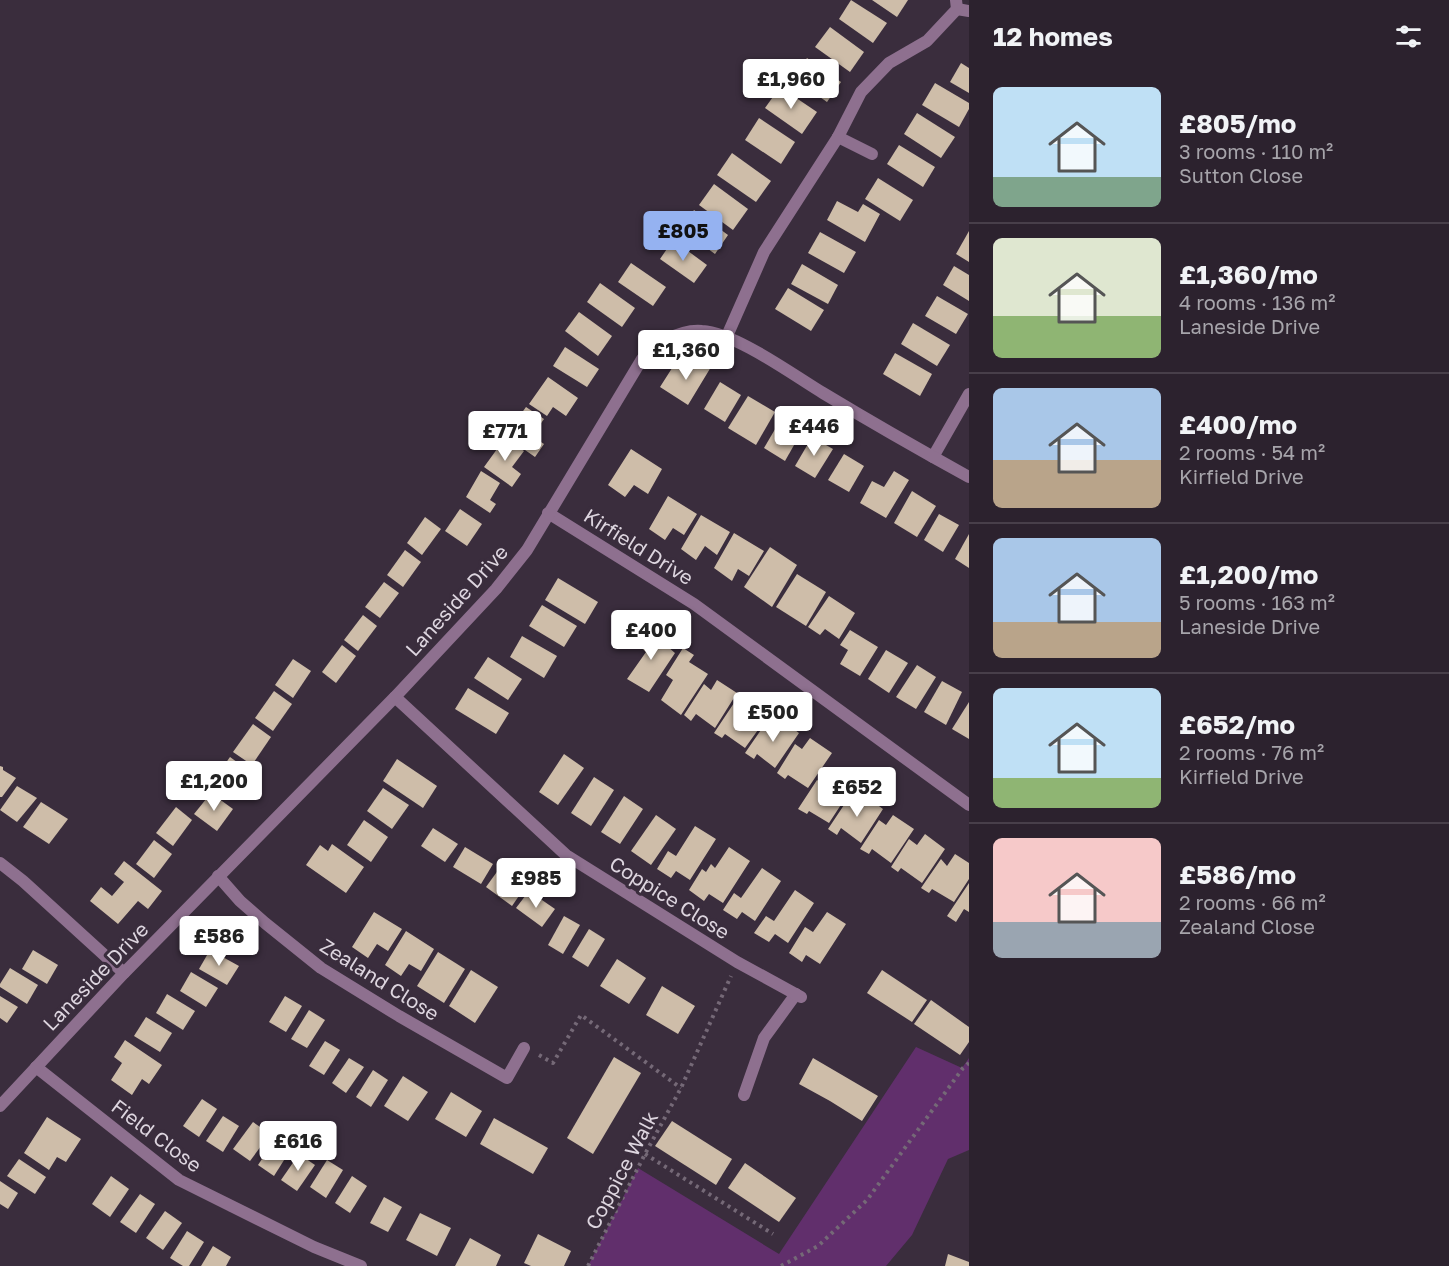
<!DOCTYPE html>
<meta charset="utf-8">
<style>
:root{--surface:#2c222e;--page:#342a36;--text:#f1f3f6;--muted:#a6a4aa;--line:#483f4a;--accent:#95b2f1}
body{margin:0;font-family:"Golos Text",sans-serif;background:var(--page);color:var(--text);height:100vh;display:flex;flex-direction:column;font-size:22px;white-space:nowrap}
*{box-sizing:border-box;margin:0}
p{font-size:20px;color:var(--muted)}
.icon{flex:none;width:33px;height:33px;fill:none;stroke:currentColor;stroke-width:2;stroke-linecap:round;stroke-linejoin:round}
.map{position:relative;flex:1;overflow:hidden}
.sheet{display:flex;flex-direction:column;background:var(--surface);width:480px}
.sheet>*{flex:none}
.price{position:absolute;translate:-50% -51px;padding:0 14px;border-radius:6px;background:#fff;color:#222;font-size:20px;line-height:39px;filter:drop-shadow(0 2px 3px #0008)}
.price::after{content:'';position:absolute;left:50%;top:36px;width:18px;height:14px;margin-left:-9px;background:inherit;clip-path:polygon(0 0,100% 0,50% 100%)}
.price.on{background:var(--accent);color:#111}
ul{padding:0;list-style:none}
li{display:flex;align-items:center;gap:18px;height:150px;padding:0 24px}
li+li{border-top:2px solid var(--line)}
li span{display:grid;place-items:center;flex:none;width:168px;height:120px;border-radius:9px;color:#555}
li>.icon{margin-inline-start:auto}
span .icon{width:72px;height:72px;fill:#fffc;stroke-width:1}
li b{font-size:26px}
h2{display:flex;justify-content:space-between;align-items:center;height:72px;padding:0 24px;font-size:26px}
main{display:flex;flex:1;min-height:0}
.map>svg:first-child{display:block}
.green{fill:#612f6c}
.building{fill:#cebda9}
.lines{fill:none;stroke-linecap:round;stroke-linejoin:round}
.path{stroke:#756977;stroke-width:4;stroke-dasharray:3 4.5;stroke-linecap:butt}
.service{stroke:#8e708f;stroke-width:12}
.minor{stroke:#8e708f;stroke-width:12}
.labels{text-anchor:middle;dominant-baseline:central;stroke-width:6;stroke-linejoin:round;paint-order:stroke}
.street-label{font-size:20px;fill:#ddd5df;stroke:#3a2d3d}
</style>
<main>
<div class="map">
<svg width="969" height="1266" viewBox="0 0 969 1266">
<rect width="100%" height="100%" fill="#3a2d3d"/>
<polygon class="green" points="916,1047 962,1068 969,1058 969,1150 948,1159 912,1235 886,1266 588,1266 638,1168 779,1254"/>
<g class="building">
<polygon points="851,0 887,23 873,43 839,19"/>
<polygon points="872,0 908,0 897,17"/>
<polygon points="830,27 864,52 850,72 815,47"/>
<polygon points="807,58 841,82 827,102 793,78"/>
<polygon points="961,63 969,68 969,93 950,82"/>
<polygon points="935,83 969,103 969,109 959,127 922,105"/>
<polygon points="780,87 817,112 802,134 765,108"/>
<polygon points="917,113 955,137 941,158 904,134"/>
<polygon points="759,118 795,142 781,164 745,140"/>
<polygon points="899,145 935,167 923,187 887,164"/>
<polygon points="732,153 771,181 756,202 717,175"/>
<polygon points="878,178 913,200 900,221 865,199"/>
<polygon points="714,184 748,209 733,230 699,205"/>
<polygon points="837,201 858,212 863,204 880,214 865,242 827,220"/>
<polygon points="694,210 728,235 715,254 681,229"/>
<polygon points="969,231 969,262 956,254"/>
<polygon points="820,232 856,252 844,273 808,253"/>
<polygon points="673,240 707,265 694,283 660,259"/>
<polygon points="631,263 666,287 653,306 618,282"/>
<polygon points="802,264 838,285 828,304 791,284"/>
<polygon points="954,266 969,275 969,301 943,285"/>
<polygon points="600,283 635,308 622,327 587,302"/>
<polygon points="788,288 824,310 811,331 775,309"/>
<polygon points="937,296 968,314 956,334 925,316"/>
<polygon points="579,312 612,336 598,356 565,331"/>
<polygon points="913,323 950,345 937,366 901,344"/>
<polygon points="565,347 599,369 587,387 553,366"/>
<polygon points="895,353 932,374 920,396 883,374"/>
<polygon points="698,358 711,367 688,405 660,387 674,365 688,374"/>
<polygon points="548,377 578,398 566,416 553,407 547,416 529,404"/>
<polygon points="720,382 741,395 725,422 704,409"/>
<polygon points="748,396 775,412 756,445 728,428"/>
<polygon points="526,407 544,419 532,436 544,444 535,457 505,436"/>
<polygon points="781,419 802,431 785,461 764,448"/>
<polygon points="812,437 833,449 815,478 795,466"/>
<polygon points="505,438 524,451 512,467 521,474 512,487 484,467"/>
<polygon points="631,449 662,469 648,494 634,485 625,497 608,485"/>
<polygon points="844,454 864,466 849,492 828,480"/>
<polygon points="481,471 500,483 490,500 496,504 490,513 466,497"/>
<polygon points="894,471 909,480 886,518 860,503 872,481 884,487"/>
<polygon points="912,491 936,506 917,537 894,523"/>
<polygon points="668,496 697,514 684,535 673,528 665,540 649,529"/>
<polygon points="460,509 482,524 467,546 445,531"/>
<polygon points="939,514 959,525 943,552 924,540"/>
<polygon points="701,515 730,532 717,555 705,546 696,560 681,549"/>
<polygon points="425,517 441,529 422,555 407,543"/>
<polygon points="734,533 764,551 749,576 738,569 732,581 714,568"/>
<polygon points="969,534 969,568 955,559"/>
<polygon points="770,547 797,565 772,607 744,587"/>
<polygon points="405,550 421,562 403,587 387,575"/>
<polygon points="797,574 826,592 806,626 776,607"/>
<polygon points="558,578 598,602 585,624 545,600"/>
<polygon points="384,582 399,593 380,618 365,607"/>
<polygon points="829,596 855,613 839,639 825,629 820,635 808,627"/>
<polygon points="542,605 577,626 564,647 529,626"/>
<polygon points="363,615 377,626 358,651 344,640"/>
<polygon points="651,628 665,635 661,641 675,653 649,692 627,679 646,652 638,645"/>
<polygon points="850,630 878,647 860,676 840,664 848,650 840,645"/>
<polygon points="522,636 557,656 544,678 510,657"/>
<polygon points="342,645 356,656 336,683 322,672"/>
<polygon points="683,648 694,655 689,662 708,674 681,715 661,700 673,680 666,675"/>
<polygon points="886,650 908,663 889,693 868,679"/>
<polygon points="488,657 522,679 508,700 474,678"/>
<polygon points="293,659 311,671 293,698 275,685"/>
<polygon points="917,665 936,677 916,709 896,697"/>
<polygon points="717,680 737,693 715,728 696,714 691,721 684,715 704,684 711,690"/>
<polygon points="942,681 962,692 946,725 924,712"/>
<polygon points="468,688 509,713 496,734 455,709"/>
<polygon points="274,691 292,704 273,731 255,718"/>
<polygon points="748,699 770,713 745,748 725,734 722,738 714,733 734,703 742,709"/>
<polygon points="969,702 969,739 952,729"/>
<polygon points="780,719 799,733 775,768 757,754 754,759 745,753 765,724 773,729"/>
<polygon points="253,724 271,737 252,765 233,752"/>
<polygon points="810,738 832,753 808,788 788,775 785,779 777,773 795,744 802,749"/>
<polygon points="564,754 584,768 558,805 539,792"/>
<polygon points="230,757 248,770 229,797 211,784"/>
<polygon points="397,759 437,786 423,808 383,781"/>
<polygon points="0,766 3,767 3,770 16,778 2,797 0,797"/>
<polygon points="833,776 852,788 829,823 809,811 807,814 798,809 817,780 826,786"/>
<polygon points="594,777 614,790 591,826 571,813"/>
<polygon points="17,786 37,798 17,822 0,810"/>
<polygon points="383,788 409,805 392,829 367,811"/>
<polygon points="211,793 233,809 217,831 194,814"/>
<polygon points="864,795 883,809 861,843 841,828 837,835 828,829 848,799 857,806"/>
<polygon points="624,796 643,809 620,844 601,832"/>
<polygon points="41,802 68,819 49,844 23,827"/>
<polygon points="176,807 192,820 173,846 156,833"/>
<polygon points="656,815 676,829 651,865 631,851"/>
<polygon points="893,815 914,829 891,863 872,849 869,854 860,849 879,820 886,825"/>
<polygon points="364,820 388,837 371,862 347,845"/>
<polygon points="695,826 716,839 690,880 676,871 671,878 657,869 668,851 676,856"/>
<polygon points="433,828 458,844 445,862 421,846"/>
<polygon points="925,834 945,849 922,883 901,868 898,872 891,867 909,839 917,845"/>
<polygon points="154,840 172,854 154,878 136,864"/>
<polygon points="332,844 364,867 346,893 306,865 320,845 328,851"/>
<polygon points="465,847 493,864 481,884 453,867"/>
<polygon points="729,847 750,861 723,903 709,894 704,901 689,890 702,869 706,872 711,864 715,868"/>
<polygon points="955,854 969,863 969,879 954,902 932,889 929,893 921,888 941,859 947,866"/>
<polygon points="124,861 162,891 148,909 138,901 118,924 90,901 101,887 112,896 124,882 114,874"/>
<polygon points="762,868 781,881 755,921 742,912 737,919 723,910 734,893 741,898"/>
<polygon points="499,869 525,887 512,906 486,887"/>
<polygon points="969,883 969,912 964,909 956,922 947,916"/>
<polygon points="795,890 814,903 788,943 775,934 769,942 754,933 766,916 774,921"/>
<polygon points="529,891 555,909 542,927 516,908"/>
<polygon points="374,912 402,929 388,951 377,944 368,958 352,947"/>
<polygon points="827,912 846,924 820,964 806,955 802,962 789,953 805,927 813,932"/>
<polygon points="564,916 580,925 563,954 548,945"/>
<polygon points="589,929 605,939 588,967 572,957"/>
<polygon points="406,931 434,949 421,971 409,964 401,976 385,965"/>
<polygon points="33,950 58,965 47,984 22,969"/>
<polygon points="210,950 239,966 227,985 199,969"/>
<polygon points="438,952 465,969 444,1003 417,986"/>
<polygon points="617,959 646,978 629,1004 600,986"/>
<polygon points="10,968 38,985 27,1004 0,987 0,984"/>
<polygon points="471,970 498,987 475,1023 449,1006"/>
<polygon points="882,970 927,1000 912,1022 867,993"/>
<polygon points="191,972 218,988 206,1007 180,991"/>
<polygon points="662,986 695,1006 678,1034 646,1015"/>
<polygon points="167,994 195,1011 183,1030 156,1013"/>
<polygon points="0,996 18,1007 7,1023 0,1018"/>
<polygon points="285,996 302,1006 286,1032 269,1022"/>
<polygon points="931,1000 969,1027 969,1042 960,1055 914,1024"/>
<polygon points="309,1010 325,1020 307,1048 291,1039"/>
<polygon points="146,1017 172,1033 160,1052 134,1036"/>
<polygon points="125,1040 162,1065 149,1084 142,1079 132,1095 111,1080 122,1063 114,1057"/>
<polygon points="325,1041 340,1050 324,1075 309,1066"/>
<polygon points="614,1057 641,1073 593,1154 567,1138"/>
<polygon points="349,1058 364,1067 346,1093 332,1083"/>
<polygon points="813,1058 878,1096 862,1121 830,1101 799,1084"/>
<polygon points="373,1070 388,1080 371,1107 356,1097"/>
<polygon points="403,1076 428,1092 408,1121 384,1106"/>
<polygon points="451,1092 482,1111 466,1137 435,1119"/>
<polygon points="202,1099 217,1109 199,1137 183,1126"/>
<polygon points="223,1116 239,1126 223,1152 206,1141"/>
<polygon points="47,1117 81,1139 66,1162 57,1157 49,1170 24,1153"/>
<polygon points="494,1118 548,1148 533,1174 480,1144"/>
<polygon points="672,1121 732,1159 716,1185 655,1146"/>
<polygon points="253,1122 270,1134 250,1161 233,1149"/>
<polygon points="276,1138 291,1149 274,1176 258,1165"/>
<polygon points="299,1154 315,1165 297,1191 281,1180"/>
<polygon points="19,1159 46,1177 35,1194 7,1176"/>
<polygon points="327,1160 343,1170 326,1198 310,1187"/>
<polygon points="745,1163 796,1198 779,1222 728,1188"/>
<polygon points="111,1176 129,1189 110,1217 92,1204"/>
<polygon points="352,1176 367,1186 350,1213 335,1203"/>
<polygon points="0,1181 18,1193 8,1209 0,1204"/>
<polygon points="140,1194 155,1204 136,1233 120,1222"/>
<polygon points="384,1197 402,1207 388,1232 370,1223"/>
<polygon points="165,1211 182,1223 163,1250 146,1238"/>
<polygon points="420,1213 451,1228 437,1256 406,1240"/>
<polygon points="187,1231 204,1242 189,1266 183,1266 170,1258"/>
<polygon points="538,1234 571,1251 564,1266 531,1266 524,1263"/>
<polygon points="470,1238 501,1255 496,1266 455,1266"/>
<polygon points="213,1246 231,1257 226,1266 201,1266"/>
<polygon points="948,1254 969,1262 969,1266 945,1266"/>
</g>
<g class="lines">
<g class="path">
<polyline points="539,1055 553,1063 581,1015 681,1088"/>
<polyline points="645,1154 773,1234"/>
<polyline points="588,1266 645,1154 681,1088 731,976"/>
<polyline points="781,1266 818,1246 867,1200 963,1068 969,1063"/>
</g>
<polyline class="service" points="744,1095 764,1038 796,994"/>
<g class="minor">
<polyline points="957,9 969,11"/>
<polyline points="838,137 872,154"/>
<polyline points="727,336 764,252 838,137 861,92 889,63 927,41 957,9 956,0"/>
<polyline points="933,457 969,394"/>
<polyline points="548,513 694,604 969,805"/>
<polyline points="395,697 566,855 737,962 801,997"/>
<polyline points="0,863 23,881 124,973"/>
<polyline points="218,876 240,901 265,923 321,968 399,1016 507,1078 524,1048"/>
<polyline points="36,1067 179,1180 314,1247 361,1266"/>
<path d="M0 1106 124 973 395 697 496 589 527 550 642 359C659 344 678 329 702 331 736 333 793 375 823 393 871 422 920 450 969 477"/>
</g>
</g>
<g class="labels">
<g class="street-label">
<text transform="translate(639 546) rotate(32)">Kirfield Drive</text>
<text transform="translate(456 600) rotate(-48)">Laneside Drive</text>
<text transform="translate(670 897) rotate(32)">Coppice Close</text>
<text transform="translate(95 976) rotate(-46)">Laneside Drive</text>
<text transform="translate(380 979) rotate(32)">Zealand Close</text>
<text transform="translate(157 1135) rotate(37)">Field Close</text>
<text transform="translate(621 1170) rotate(-62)">Coppice Walk</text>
</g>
</g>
</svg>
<b class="price" style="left:791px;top:110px">£1,960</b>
<b class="price on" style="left:683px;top:262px">£805</b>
<b class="price" style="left:686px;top:381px">£1,360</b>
<b class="price" style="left:814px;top:457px">£446</b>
<b class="price" style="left:505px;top:462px">£771</b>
<b class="price" style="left:651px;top:661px">£400</b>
<b class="price" style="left:773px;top:743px">£500</b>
<b class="price" style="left:214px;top:812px">£1,200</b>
<b class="price" style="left:857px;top:818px">£652</b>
<b class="price" style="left:536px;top:909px">£985</b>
<b class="price" style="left:219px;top:967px">£586</b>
<b class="price" style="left:298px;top:1172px">£616</b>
</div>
<section class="sheet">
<h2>12 homes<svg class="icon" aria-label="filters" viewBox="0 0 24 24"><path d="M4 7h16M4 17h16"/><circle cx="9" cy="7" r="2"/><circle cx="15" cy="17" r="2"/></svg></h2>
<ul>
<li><span style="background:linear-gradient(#bfe0f5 75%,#7fa58c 0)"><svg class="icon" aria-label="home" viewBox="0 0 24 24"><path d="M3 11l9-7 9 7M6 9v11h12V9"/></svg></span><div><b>£805/mo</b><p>3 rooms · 110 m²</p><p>Sutton Close</p></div></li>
<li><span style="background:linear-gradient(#dfe7d0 65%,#8fb573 0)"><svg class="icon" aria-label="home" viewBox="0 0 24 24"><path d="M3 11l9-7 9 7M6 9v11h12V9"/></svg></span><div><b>£1,360/mo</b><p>4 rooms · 136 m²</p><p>Laneside Drive</p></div></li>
<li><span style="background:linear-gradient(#a9c7e8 60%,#b9a48a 0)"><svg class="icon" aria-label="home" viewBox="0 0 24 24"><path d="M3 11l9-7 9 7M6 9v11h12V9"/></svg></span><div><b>£400/mo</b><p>2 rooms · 54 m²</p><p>Kirfield Drive</p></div></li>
<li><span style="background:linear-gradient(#a9c7e8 70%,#b9a48a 0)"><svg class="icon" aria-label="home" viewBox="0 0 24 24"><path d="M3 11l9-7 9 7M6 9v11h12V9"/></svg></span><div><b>£1,200/mo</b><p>5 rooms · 163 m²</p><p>Laneside Drive</p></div></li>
<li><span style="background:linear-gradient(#bfe0f5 75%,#8fb573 0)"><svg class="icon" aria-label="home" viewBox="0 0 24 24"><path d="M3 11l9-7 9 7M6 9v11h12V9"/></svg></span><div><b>£652/mo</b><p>2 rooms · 76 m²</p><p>Kirfield Drive</p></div></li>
<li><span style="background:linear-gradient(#f6c9c9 70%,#9aa5b1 0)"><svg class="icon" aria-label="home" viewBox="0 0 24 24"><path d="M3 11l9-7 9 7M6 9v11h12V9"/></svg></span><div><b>£586/mo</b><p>2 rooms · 66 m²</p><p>Zealand Close</p></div></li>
</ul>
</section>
</main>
